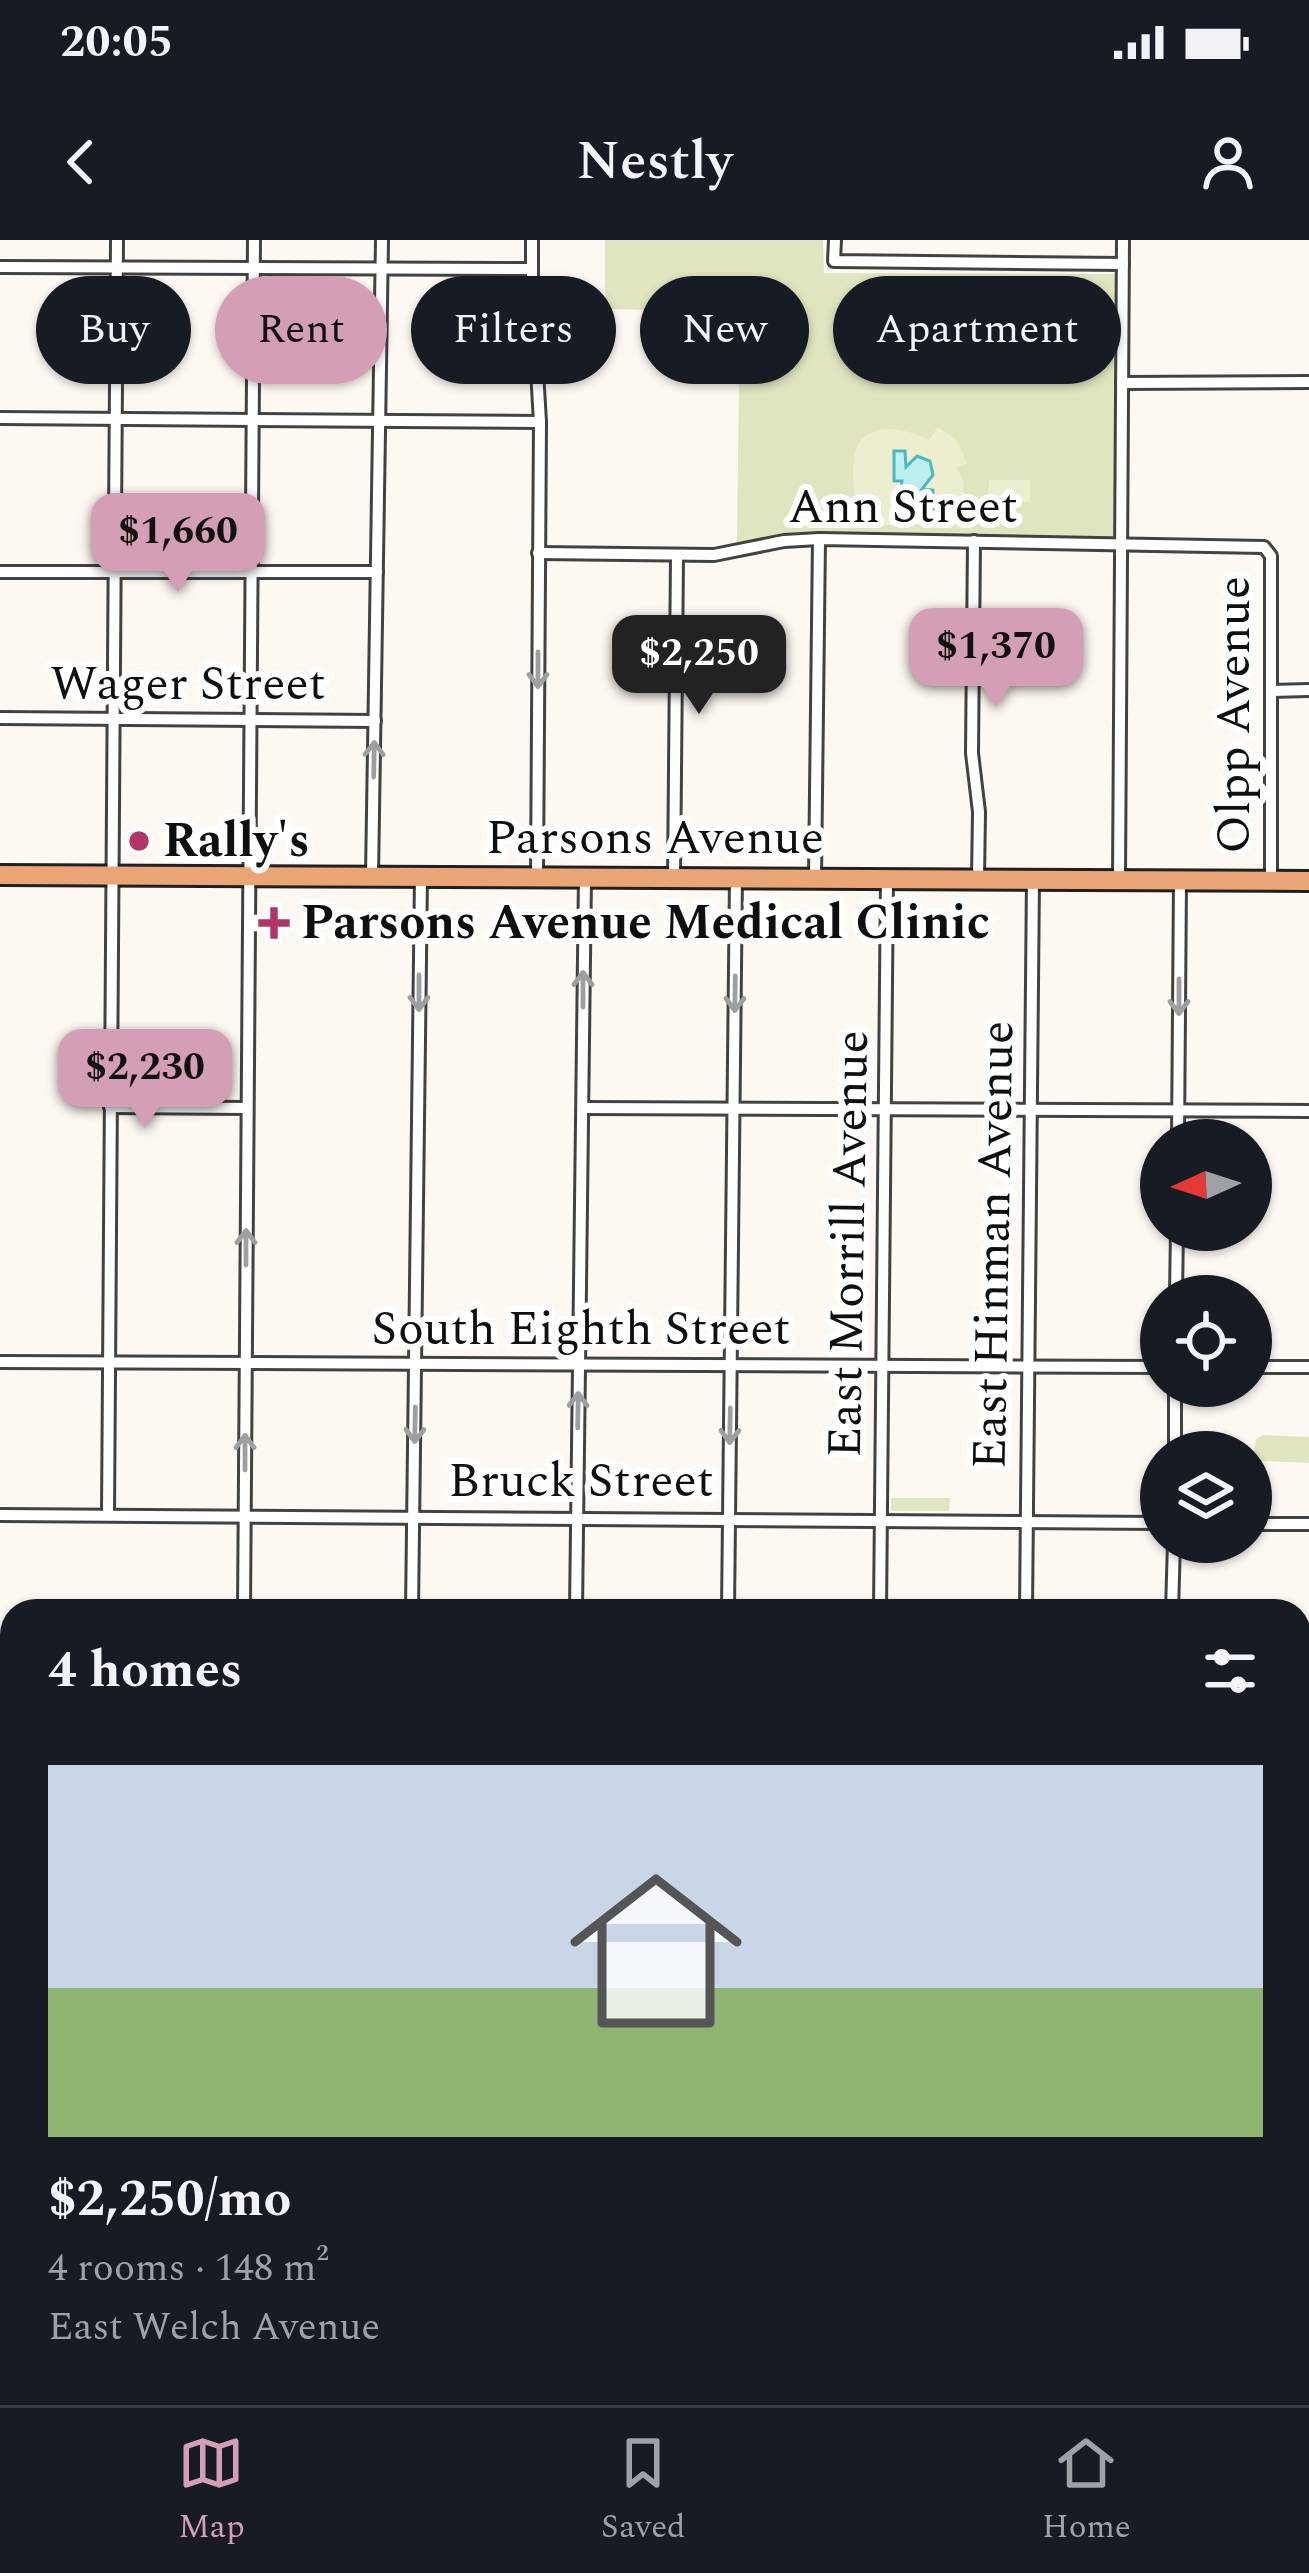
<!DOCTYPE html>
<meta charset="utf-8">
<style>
:root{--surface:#171b24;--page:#242831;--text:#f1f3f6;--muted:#9ea1a6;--line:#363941;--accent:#d49eb6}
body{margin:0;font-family:Spectral,serif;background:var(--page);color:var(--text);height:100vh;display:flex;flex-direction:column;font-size:45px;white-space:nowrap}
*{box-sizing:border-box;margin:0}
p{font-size:39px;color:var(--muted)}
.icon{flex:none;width:66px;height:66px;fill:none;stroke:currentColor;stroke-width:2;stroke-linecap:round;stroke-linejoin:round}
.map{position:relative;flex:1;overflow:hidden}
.details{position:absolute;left:0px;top:1359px;width:1311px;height:807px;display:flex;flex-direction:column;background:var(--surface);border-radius:36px 36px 0 0;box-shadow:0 3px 9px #0004}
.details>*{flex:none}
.hud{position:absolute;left:36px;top:36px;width:1239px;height:108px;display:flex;gap:24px}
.needle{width:78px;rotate:267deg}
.buttons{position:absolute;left:1140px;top:879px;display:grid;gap:24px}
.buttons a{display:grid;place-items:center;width:132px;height:132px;border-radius:50%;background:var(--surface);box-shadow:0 3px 9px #0004;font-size:60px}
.price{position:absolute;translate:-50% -102px;padding:0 27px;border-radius:24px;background:var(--accent);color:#111;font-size:39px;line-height:78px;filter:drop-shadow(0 3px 6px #0008)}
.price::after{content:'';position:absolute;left:50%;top:72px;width:36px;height:27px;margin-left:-18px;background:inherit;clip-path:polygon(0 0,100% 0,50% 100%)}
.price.active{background:#222;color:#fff}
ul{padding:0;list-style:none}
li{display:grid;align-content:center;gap:24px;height:636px;padding:0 48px}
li+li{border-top:3px solid var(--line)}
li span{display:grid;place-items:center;height:372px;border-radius:0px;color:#555}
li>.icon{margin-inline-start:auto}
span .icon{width:216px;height:216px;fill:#fffc;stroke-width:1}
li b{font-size:51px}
h2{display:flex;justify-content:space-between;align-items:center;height:144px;padding:0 48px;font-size:51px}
.tag{padding:0 42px;border-radius:54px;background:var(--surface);box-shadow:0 3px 9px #0004;font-size:42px;line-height:108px}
.tag.active{background:var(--accent);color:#111}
.status{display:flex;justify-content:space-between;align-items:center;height:84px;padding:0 60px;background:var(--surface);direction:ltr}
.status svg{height:33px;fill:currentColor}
header{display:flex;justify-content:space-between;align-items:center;height:156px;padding:0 48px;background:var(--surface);font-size:54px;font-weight:600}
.tabs{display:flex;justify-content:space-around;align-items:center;height:168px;border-top:3px solid var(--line);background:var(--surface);font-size:33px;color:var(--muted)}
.tabs a{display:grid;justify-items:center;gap:6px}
.tabs .active{color:var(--accent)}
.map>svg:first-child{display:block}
.green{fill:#e0e5bf}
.pitch{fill:#ededd0}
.water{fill:#bdeff0;stroke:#4bbabf;stroke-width:3}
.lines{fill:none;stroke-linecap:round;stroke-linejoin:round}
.minor-casing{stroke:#424242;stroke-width:16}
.primary-casing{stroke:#202020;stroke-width:24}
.minor{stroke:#fff;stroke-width:10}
.primary{stroke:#eaa577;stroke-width:18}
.oneway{stroke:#9f9f9f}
.poi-dot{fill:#b13667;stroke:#fff;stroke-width:4.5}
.labels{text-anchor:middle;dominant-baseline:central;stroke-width:12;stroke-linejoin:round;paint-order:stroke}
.street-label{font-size:48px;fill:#0f0f0f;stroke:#fff}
.poi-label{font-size:48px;font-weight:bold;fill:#0f0f0f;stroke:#fff;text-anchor:start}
</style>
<div class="status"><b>20:05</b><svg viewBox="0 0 49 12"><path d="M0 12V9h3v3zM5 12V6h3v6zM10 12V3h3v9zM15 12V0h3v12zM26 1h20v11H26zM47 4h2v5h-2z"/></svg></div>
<header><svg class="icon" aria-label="back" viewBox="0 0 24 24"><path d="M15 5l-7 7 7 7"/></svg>Nestly<svg class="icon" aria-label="person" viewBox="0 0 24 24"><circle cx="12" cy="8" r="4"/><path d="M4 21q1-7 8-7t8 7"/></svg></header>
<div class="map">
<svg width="1309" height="2165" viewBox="0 0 1309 2165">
<rect width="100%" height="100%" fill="#fef8f3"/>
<g class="green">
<polygon points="605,0 823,0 824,33 1116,34 1114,298 792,294 737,304 739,140 722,139 722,71 605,69"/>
<polygon points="1263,1195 1309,1197 1309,1223 1262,1221 1254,1211 1256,1199"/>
<polygon points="891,1258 950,1258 949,1271 891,1271"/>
</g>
<g class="pitch">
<path d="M938 187 956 199 967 223 957 228 964 242 963 285H867L866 274 855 271C855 253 851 230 855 213 864 179 907 188 929 200Z"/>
<polygon points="989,240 1030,240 1030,262 988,262"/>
</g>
<polygon class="water" points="894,211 905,211 906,227 917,216 930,221 933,235 922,249 933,250 933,269 899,269 902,241 894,241"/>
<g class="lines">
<defs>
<g id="minor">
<polyline points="532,0 532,106 537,131 540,182 537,636"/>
<polyline points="835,0 834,21 1123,24"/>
<polyline points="0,27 532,29"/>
<polyline points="1122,143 1309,142"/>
<polyline points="0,178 540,182"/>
<polyline points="974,301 972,513 979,572 978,639"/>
<polyline points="538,313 714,315 784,301 819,299 1264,307 1271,316 1271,640"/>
<polyline points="0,332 377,332"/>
<polyline points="1271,451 1309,450"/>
<polyline points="0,478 375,481"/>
<polyline points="372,636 382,0"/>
<polyline points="674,638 677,316"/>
<polyline points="815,638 819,299"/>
<polyline points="1119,640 1123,0"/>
<polyline points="110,867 247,868"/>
<polyline points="583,868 1309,871"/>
<polyline points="1178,900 1180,640"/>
<polyline points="1176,1056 1177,990"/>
<polyline points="0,1122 1161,1127"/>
<polyline points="1251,1127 1309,1127"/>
<polyline points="1175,1212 1175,1146"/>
<polyline points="0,1275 1161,1283"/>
<polyline points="108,1275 117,0"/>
<polyline points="1251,1284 1309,1284"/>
<polyline points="244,1371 254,0"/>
<polyline points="412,1371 421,636"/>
<polyline points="576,1371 585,637"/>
<polyline points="728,1371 736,637"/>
<polyline points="880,1371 887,638"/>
<polyline points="1026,1371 1033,639"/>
<polyline points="1172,1371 1174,1302"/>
<polyline points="1299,1437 1309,1437"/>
<polyline points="0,1438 12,1438"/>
<polyline points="1299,1560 1309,1560"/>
<polyline points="0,1595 12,1595"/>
<polyline points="0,1741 12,1741"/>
<polyline points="1299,1748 1309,1748"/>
<polyline points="1299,1882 1309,1882"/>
<polyline points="0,1908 12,1908"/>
<polyline points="0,1999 12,1999"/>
<polyline points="0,2057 12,2057"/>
<polyline points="1299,2128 1309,2127"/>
<polyline points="724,2154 725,2165"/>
<polyline points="879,2154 880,2165"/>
<polyline points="1052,2154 1053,2165"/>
<polyline points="121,2165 121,2154"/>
<polyline points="277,2165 277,2154"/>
<polyline points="567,2165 567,2154"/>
<polyline points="975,2165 1042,2154"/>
</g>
<g id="primary">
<polyline points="0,635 1309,641"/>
<polyline points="1299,2043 1309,2042"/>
<polyline points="0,2161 78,2154"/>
</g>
</defs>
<use href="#minor" class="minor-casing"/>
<use href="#primary" class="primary-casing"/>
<use href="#minor" class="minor"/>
<use href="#primary" class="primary"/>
</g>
<defs><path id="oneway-shaft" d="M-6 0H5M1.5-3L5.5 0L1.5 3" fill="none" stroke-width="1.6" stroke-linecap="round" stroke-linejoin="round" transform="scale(3)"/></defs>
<g class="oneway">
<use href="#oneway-shaft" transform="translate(538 430) rotate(90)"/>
<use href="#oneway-shaft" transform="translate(374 519) rotate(-89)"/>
<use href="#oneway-shaft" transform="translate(583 749) rotate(-90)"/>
<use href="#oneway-shaft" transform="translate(419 753) rotate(90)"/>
<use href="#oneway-shaft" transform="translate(735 754) rotate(91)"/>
<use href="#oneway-shaft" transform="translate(1179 757) rotate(90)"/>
<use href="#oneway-shaft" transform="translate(246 1007) rotate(-90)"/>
<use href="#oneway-shaft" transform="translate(578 1170) rotate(-89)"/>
<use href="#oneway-shaft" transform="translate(415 1185) rotate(91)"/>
<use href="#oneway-shaft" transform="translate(730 1186) rotate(91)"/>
<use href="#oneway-shaft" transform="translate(245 1212) rotate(-90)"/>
</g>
<g class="poi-dot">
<circle cx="139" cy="601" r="12"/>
<path d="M268 665h12v12h12v12h-12v12h-12v-12h-12v-12h12z"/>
</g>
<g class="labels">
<g class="street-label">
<text x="903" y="267">Ann Street</text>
<text x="188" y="444">Wager Street</text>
<text transform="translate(1234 475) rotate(-90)">Olpp Avenue</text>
<text x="655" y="598">Parsons Avenue</text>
<text transform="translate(849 1004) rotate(-89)">East Morrill Avenue</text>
<text transform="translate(994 1005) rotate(-89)">East Hinman Avenue</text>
<text x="581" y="1089">South Eighth Street</text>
<text x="581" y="1241">Bruck Street</text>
</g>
<g class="poi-label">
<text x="163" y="601">Rally's</text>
<text x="301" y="683">Parsons Avenue Medical Clinic</text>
</g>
</g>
</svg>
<div class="buttons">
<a><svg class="needle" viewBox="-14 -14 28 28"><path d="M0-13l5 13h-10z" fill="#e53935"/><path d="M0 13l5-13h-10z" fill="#9ea1a6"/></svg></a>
<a><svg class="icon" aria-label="locate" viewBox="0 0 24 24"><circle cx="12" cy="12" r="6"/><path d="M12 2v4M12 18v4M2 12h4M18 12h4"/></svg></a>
<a><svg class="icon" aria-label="layers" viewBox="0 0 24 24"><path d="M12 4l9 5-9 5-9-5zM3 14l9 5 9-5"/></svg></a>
</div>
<b class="price" style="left:178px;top:355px">$1,660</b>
<b class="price" style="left:996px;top:470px">$1,370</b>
<b class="price active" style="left:699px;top:477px">$2,250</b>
<b class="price" style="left:145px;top:891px">$2,230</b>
<div class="hud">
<a class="tag">Buy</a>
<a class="tag active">Rent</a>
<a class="tag">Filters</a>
<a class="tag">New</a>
<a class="tag">Apartment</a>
</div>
<section class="details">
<h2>4 homes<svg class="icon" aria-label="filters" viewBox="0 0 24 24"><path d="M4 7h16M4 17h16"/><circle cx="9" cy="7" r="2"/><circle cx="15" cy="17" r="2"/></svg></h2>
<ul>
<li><span style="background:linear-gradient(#c9d6e8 60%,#8fb573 0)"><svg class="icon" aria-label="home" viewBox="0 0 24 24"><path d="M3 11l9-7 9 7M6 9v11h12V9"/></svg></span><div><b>$2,250/mo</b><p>4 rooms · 148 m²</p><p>East Welch Avenue</p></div></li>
</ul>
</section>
</div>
<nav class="tabs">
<a class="active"><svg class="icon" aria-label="map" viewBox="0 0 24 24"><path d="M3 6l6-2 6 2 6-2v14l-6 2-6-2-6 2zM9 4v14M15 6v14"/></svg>Map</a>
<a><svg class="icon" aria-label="saved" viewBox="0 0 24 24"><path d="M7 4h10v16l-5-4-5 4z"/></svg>Saved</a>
<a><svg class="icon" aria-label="home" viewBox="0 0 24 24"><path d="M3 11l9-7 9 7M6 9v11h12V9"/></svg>Home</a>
</nav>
